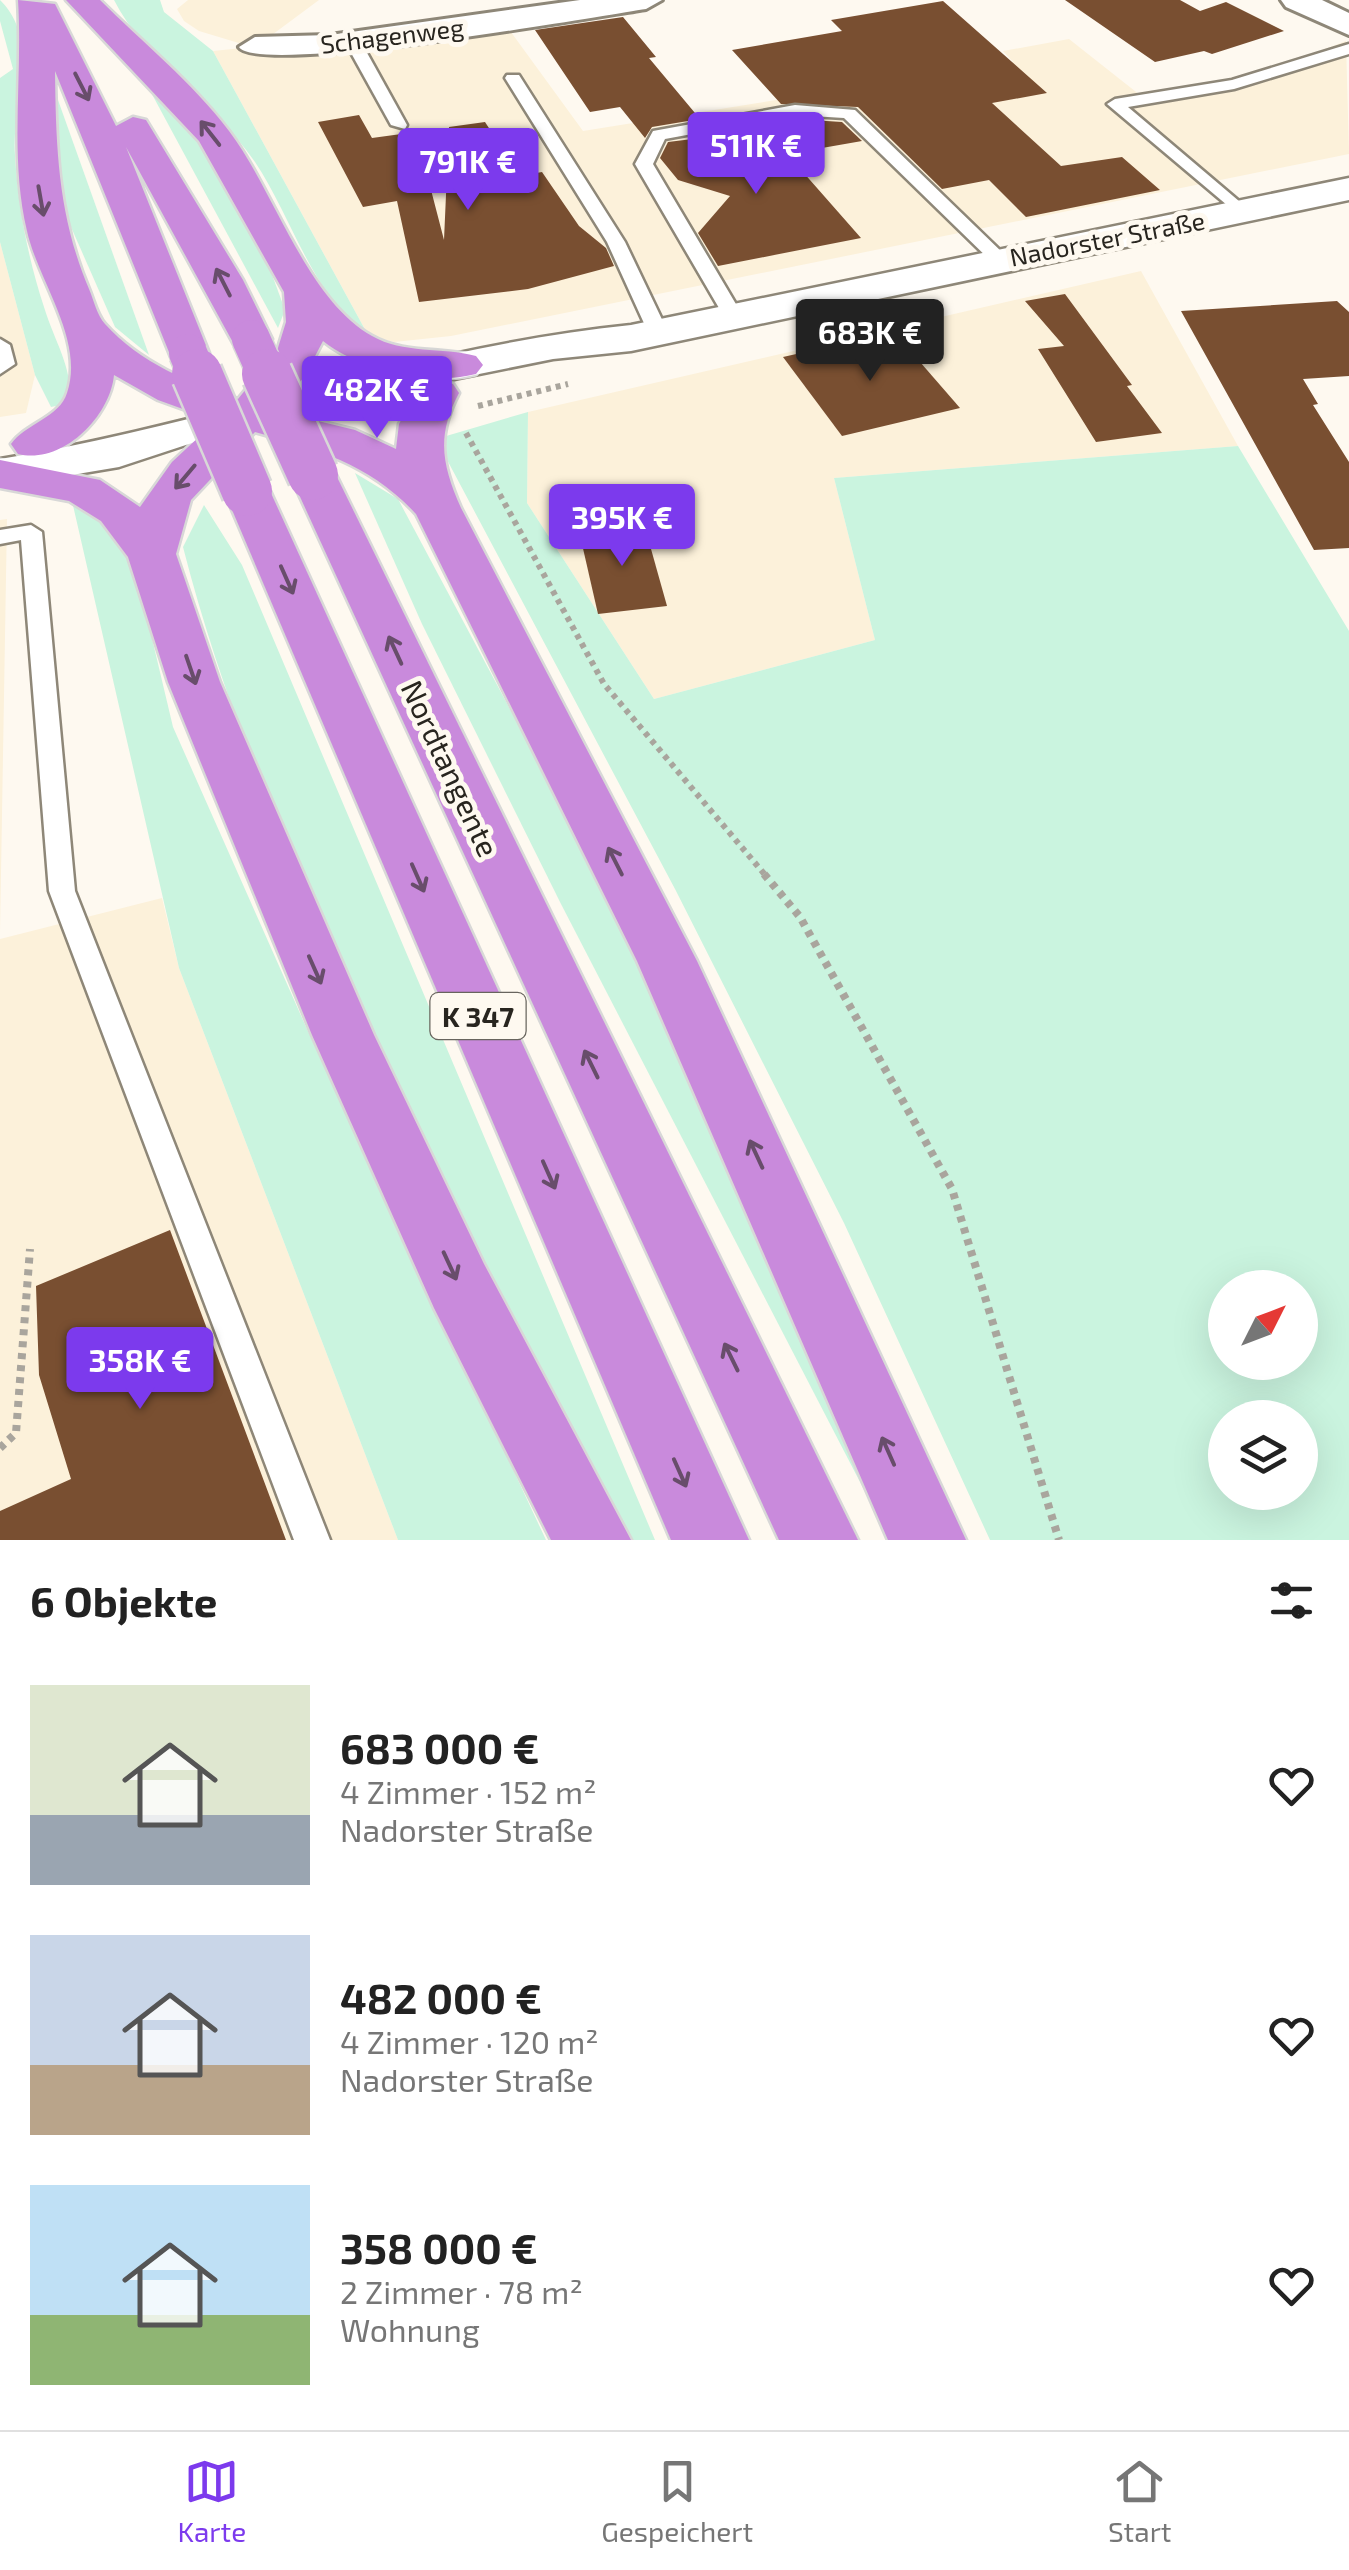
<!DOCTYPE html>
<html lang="de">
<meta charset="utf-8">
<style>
:root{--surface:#fff;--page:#f2f2f2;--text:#222;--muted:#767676;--line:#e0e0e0;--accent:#7c3aed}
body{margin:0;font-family:"Exo 2",sans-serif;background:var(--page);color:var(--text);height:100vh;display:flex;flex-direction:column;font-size:38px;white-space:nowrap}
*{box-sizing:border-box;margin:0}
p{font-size:32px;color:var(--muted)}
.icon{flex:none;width:55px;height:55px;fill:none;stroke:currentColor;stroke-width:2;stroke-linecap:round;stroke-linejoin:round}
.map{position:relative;height:1540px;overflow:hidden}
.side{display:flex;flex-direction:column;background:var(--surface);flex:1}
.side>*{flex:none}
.needle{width:65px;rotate:48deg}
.tools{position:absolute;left:1208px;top:1270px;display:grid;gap:20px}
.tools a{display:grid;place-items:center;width:110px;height:110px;border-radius:50%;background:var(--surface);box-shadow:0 10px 40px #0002;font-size:50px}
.price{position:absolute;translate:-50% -85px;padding:0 22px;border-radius:10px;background:var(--accent);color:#fff;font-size:32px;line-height:65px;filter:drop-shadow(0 2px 5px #0008)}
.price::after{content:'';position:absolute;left:50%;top:60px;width:30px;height:22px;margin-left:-15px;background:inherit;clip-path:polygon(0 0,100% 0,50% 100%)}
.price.on{background:#222;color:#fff}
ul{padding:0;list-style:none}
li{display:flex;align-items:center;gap:30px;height:250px;padding:0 30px}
li span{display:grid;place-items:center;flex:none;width:280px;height:200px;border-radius:0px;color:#555}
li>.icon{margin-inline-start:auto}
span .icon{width:120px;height:120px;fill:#fffc;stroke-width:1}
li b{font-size:42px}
h2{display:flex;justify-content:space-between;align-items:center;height:120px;padding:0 30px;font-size:42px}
.dock{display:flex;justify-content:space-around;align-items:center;height:140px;border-top:2px solid var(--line);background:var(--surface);font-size:28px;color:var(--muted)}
.dock a{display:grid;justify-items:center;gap:5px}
.dock .on{color:var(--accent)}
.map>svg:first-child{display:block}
.built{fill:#fcf1da}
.green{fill:#caf4df;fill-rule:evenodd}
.building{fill:#794f31}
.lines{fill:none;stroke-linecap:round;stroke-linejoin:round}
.lane-casing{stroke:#8e8778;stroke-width:5}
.street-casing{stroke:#8e8778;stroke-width:6}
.secondary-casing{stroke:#8e8778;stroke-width:5}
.highway-casing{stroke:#d8d8d7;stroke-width:5}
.path-far1{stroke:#a9a59d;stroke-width:6;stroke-dasharray:5 5;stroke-linecap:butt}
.path{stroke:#a9a59d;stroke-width:8;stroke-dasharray:6 6;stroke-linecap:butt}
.lane{fill:#fff;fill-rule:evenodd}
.street{fill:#fff;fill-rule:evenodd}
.secondary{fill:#fff;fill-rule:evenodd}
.highway{fill:#c98adc;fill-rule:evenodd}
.highway-bridge-far1-casing{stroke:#d8d8d7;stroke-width:41;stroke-linecap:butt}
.highway-bridge-casing{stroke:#d8d8d7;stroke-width:55;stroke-linecap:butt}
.highway-bridge-far1{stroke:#c98adc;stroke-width:38}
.highway-bridge{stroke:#c98adc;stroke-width:50}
.oneway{stroke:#684d6b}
.labels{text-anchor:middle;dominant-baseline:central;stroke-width:10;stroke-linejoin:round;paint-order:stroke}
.far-street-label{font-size:25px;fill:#28251f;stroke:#fef9f0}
.shield{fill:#fef9f0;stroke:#68655e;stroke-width:2.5}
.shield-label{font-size:28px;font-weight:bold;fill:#28251f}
.street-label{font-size:30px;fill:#28251f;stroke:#fef9f0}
</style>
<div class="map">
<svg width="1349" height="1540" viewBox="0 0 1349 1540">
<rect width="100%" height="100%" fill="#fef9f0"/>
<g class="built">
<polygon points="188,0 319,0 257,46 503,21 583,131 1013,62 1003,51 1069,39 1145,99 1234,84 1346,41 1349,154 451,336 394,342 368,335 213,51 252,47 199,31 184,21 177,9"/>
<polygon points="0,242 35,375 26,413 0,417"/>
<polygon points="1141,271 1238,446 834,478 875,640 654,699 527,503 528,412"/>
<polygon points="7,519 0,934 0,520"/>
<polygon points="162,898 179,968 398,1540 0,1540 0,939"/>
</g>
<g class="green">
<path d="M0 0C42 41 11 104 15 155 18 207 28 258 44 307 55 343 71 363 71 403L51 407 35 375 0 242V78L13 69 0 21Z"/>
<path d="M114 0H160L164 12 213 51 368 335C311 294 293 219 255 162 214 102 144 60 114 0Z"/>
<polygon points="140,72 203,140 263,250 285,310 278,328"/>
<polygon points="58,100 149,355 115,327 60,202 55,144"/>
<path d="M528 412 527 503 654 699 875 640 834 478 1238 446 1349 631V1540H990L844 1223 675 889 436 439ZM1225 1288H1300V1362H1225ZM1225 1418H1300V1492H1225Z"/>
<polygon points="355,473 398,499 637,947 890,1540 561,904 422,624"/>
<polygon points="83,500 132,554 173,727 307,1029 546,1540 398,1540 179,968 72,501"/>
<path d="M204 505 242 565 655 1540H628C540 1375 455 1209 375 1040 299 880 227 719 183 547Z"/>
</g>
<g class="building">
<polygon points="1065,0 1180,0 1200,11 1226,2 1284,31 1212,54 1204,51 1155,62"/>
<polygon points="943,1 1047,93 992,103 1061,166 1122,157 1160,190 1026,217 989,180 942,189 858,107 781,104 732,50 842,31 831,20"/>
<polygon points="623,17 656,57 649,58 700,119 652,127 645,138 620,107 590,112 535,30"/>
<polygon points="359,115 372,138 416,132 444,240 449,127 485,122 520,176 542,172 579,226 606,248 614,266 528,289 419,302 397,201 363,207 318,122"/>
<polygon points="795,119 842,122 862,141 822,148"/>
<polygon points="766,130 861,238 718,266 698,233 730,196 678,180 660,158 668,142"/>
<polygon points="1065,294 1132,385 1127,386 1162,433 1096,442 1038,349 1064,346 1025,301"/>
<polygon points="1337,301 1349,312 1349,376 1303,379 1318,404 1313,405 1349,462 1349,548 1314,550 1181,311"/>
<polygon points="894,332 960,408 842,436 783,357"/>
<polygon points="644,524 667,606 598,614 579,531"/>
<polygon points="170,1230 286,1540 0,1540 0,1511 71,1479 39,1375 36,1286"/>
</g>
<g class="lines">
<defs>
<g id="lane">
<polygon points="348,39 361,42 407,125 405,129 391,125 345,42"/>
<polygon points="1349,44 1349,54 1234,89 1128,107 1246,207 1246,215 1240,216 1107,104 1115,99 1232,80"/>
<polygon points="507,75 519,75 625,242 668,332 665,336 658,338 648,332 607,242 505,78"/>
<polygon points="795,105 855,110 1006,256 1006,264 994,264 844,118 795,115 665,139 653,164 743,316 733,322 726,320 635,164 653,131"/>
<polygon points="0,339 10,345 15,364 0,374"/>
<polygon points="31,525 42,532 75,891 330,1540 294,1540 49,891 21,540 0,544 0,530"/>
</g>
<g id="street">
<path d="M580 0H662L646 9C594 17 258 76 239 47L255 37 330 35Z"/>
<polygon points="1281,0 1322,0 1349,13 1349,35 1286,7"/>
</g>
<path id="secondary" d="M1349 178V200L631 351 553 359 395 391 323 415 198 441 119 467 0 487V459C212 424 415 347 631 325Z"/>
<g id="highway">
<path d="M18 0 55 4 116 126 133 117 146 120 243 280 272 339 266 348 251 352 236 348 126 147 209 353 203 362 188 366 173 362 55 71C56 149 58 216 89 289 94 301 97 315 105 324 140 363 190 383 238 399L277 351 286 322 284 292 199 141 66 0H100C142 42 193 83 229 131 274 190 306 299 372 336 403 354 442 347 476 356L483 365 476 374C429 386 361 371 323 341L304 377 277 411 355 430 396 449 399 424 421 384 437 380 453 384 459 393C436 436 442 465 461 508L697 961 966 1540H888L637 961 416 514C370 464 319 450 255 432L191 500 176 554 220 682 374 1035 484 1264 631 1540H551L434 1308 312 1035 168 682 128 557 101 521 69 501 0 488V460L100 480 140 507 172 462 216 421 158 400 114 375C110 417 62 465 18 454L11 444C25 424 60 417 67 393 85 340 38 281 27 231 9 156 23 76 18 0Z"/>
<polygon points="313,461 329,465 336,475 858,1540 779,1540 290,475 297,465"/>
<polygon points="247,477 264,481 270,491 749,1540 671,1540 224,491 230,481"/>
</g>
</defs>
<use href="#lane" class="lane-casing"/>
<use href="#street" class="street-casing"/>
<use href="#secondary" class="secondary-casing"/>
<use href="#highway" class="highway-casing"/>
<g class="path-far1">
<polyline points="478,406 568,384"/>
<polyline points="466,433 604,684 766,876"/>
</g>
<g class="path">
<polyline points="764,874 800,917 952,1189 1059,1540"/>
<polyline points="0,1448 16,1433 30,1249"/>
</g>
<use href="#lane" class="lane"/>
<use href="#street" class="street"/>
<use href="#secondary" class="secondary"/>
<use href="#highway" class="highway"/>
<defs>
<g id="highway-bridge-far1">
<polyline points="251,339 268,377"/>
<polyline points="188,353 198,377"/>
</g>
<g id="highway-bridge">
<polyline points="197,374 247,491"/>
<polyline points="267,374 313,475"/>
</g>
</defs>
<use href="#highway-bridge-far1" class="highway-bridge-far1-casing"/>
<use href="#highway-bridge" class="highway-bridge-casing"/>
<use href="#highway-bridge-far1" class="highway-bridge-far1"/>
<use href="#highway-bridge" class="highway-bridge"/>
</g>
<defs><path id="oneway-shaft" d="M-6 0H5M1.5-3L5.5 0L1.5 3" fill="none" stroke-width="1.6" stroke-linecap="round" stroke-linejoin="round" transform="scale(2.5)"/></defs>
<g class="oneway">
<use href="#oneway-shaft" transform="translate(82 87) rotate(63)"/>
<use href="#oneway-shaft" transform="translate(210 133) rotate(-128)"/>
<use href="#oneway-shaft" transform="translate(41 201) rotate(80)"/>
<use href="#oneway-shaft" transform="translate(223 282) rotate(-117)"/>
<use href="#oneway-shaft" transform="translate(185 477) rotate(130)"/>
<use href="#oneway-shaft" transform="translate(287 580) rotate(66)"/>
<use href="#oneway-shaft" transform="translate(395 650) rotate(-115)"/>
<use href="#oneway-shaft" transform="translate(191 670) rotate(71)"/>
<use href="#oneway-shaft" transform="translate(615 861) rotate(-117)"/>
<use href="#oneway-shaft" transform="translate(418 878) rotate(66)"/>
<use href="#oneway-shaft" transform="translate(315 970) rotate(66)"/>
<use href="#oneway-shaft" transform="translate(591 1064) rotate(-116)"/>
<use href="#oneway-shaft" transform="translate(756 1154) rotate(-115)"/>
<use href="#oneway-shaft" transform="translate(549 1175) rotate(66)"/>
<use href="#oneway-shaft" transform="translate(450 1266) rotate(65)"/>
<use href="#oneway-shaft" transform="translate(731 1357) rotate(-116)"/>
<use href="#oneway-shaft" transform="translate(888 1451) rotate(-114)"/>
<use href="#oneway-shaft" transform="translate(680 1473) rotate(66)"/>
</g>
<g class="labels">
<g class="far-street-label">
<text transform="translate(392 35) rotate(-7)">Schagenweg</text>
<text transform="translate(1107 238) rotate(-11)">Nadorster Straße</text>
</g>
<rect class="shield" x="430.5" y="993" width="95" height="46" rx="8"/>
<g class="shield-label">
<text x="478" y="1016">K 347</text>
</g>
<g class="street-label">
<text transform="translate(451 768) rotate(65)">Nordtangente</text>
</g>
</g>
</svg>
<div class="tools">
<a><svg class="needle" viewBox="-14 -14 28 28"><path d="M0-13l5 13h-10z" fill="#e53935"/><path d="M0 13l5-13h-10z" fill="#767676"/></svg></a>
<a><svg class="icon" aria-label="layers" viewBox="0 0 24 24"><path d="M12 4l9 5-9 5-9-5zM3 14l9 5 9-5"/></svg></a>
</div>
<b class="price" style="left:756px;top:197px">511K €</b>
<b class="price" style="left:468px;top:213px">791K €</b>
<b class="price on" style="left:870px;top:384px">683K €</b>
<b class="price" style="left:377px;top:441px">482K €</b>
<b class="price" style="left:622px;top:569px">395K €</b>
<b class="price" style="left:140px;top:1412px">358K €</b>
</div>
<section class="side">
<h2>6 Objekte<svg class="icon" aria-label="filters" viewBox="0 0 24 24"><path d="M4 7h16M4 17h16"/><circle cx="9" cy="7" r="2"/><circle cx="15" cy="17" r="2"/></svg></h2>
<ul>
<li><span style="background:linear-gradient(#dfe7d0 65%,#9aa5b1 0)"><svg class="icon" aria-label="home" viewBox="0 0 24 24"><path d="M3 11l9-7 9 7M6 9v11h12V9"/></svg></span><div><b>683 000 €</b><p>4 Zimmer · 152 m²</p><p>Nadorster Straße</p></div><svg class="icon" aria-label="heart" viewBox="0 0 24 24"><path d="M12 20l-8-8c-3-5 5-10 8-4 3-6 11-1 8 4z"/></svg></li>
<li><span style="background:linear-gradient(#c9d6e8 65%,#b9a48a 0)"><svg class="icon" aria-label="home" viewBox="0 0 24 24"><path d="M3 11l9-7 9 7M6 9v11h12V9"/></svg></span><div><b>482 000 €</b><p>4 Zimmer · 120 m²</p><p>Nadorster Straße</p></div><svg class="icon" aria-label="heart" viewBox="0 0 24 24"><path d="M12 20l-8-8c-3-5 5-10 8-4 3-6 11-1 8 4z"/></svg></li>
<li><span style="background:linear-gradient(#bfe0f5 65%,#8fb573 0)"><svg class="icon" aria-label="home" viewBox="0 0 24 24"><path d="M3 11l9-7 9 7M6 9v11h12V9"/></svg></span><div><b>358 000 €</b><p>2 Zimmer · 78 m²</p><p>Wohnung</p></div><svg class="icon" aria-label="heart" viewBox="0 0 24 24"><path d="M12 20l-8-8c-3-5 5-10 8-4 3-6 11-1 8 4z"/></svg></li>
</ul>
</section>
<nav class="dock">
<a class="on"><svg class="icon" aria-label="map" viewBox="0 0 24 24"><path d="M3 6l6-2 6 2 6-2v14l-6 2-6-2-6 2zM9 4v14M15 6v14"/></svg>Karte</a>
<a><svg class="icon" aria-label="saved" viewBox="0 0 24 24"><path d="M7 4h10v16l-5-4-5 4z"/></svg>Gespeichert</a>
<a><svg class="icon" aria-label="home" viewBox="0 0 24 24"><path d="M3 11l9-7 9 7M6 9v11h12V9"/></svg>Start</a>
</nav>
